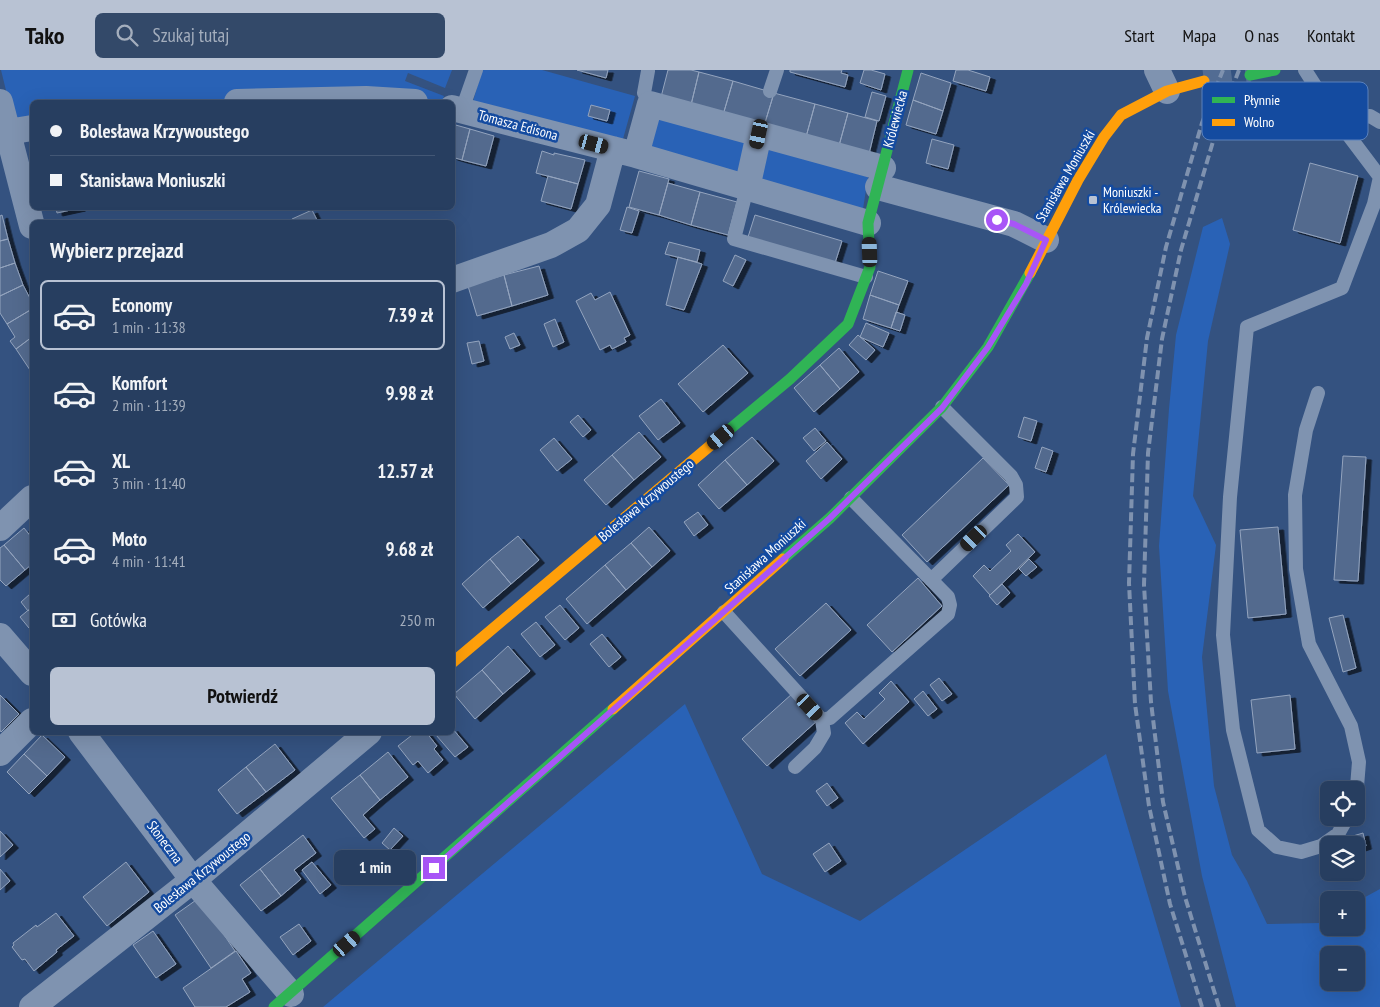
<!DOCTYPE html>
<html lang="pl">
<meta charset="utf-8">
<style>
body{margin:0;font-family:"PT Sans Narrow",sans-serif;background:#334969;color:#f1f3f6;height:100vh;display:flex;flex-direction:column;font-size:19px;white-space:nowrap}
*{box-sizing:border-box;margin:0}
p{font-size:16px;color:#a4aebd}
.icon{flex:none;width:28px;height:28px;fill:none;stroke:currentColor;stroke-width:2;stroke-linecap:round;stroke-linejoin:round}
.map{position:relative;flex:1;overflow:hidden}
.details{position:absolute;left:30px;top:150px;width:425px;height:515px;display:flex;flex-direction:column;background:#273e60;border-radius:8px;box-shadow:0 5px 20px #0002,0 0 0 1px #435775}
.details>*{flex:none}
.top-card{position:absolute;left:30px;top:30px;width:425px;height:110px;border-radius:8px;box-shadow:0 5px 20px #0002,0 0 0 1px #435775;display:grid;align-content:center;height:110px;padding:0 20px;background:#273e60}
.tools{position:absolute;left:1320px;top:711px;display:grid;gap:10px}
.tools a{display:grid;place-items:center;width:45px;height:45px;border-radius:8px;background:#273e60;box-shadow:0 5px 20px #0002,0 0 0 1px #435775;font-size:25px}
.end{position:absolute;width:22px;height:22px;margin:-11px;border:6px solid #a855f7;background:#fff;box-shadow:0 0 0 2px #fff}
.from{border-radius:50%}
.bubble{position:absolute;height:35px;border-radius:8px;background:#273e60;box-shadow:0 5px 20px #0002,0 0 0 1px #435775;font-size:16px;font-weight:800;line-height:35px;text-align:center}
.car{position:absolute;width:15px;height:30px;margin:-15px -8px;border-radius:6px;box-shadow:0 0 4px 1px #0007;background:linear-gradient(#222 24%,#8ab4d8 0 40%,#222 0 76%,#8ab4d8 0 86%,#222 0)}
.top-card b{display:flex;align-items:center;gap:18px;height:48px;font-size:19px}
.top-card b+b{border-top:1px solid #435775}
.top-card i{width:12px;height:12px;background:#f1f3f6}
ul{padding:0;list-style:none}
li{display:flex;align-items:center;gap:15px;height:70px;margin:0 10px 8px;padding:0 10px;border:2px solid transparent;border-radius:8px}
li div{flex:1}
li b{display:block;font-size:19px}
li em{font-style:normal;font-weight:800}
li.current{border-color:#b8c2d3}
li>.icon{width:45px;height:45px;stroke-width:1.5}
h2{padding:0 20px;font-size:22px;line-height:60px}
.pay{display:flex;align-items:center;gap:12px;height:55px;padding:0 20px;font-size:19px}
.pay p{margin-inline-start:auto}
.button{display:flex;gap:10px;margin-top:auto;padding:10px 20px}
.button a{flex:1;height:58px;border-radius:8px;background:#b8c2d3;color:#111;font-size:20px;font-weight:800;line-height:58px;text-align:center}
header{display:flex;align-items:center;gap:30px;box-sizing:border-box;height:70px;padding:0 25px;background:#b8c2d3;color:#111}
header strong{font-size:24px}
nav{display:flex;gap:28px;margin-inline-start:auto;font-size:18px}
.search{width:350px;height:45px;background:#334969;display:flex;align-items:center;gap:12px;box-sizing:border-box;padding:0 18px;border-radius:8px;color:#a4aebd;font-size:19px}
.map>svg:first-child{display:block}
.green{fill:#2962b6;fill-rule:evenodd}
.building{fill:#526a8e;stroke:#94a4be;filter:url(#shadow)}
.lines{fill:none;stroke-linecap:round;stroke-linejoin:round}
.secondary-tunnel{stroke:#526c93;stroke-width:28;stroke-dasharray:28 14;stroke-linecap:butt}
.lane{stroke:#7f93b0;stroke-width:14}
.street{stroke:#7f93b0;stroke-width:26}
.fast{stroke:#30b455;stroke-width:11}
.slow{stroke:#ff9f0a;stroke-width:11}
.rail{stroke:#7f92af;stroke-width:4;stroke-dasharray:9 4;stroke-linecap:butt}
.route{stroke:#a855f7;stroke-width:6}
.poi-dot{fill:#b8c2d3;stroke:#144ba0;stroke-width:2}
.labels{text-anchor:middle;stroke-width:5;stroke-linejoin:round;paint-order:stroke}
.street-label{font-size:14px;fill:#fff;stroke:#144ba0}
.poi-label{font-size:14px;fill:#fff;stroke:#144ba0;text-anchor:start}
.key{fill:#144ba0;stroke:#5a81bc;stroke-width:1}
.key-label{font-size:14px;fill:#fff}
</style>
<header>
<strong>Tako</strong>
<div class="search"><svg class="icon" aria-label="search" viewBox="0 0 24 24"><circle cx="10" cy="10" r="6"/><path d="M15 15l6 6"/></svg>Szukaj tutaj</div>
<nav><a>Start</a><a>Mapa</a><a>O nas</a><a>Kontakt</a></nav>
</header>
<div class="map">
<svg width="1380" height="937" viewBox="0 0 1380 937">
<defs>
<filter id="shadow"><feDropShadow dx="5.5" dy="3" stdDeviation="0" flood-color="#0009"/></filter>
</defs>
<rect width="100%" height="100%" fill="#345280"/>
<path class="green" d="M1,0H452L445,18L408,3L405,11L444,26L442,32H32V51L14,53Z
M482,0H542L635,26L621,76L472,35ZM591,35L610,40L607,51L588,46Z
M659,47L748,73L746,104L650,82Z
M769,78L868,107L863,139L760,113Z
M1222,148L1230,174L1208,271L1193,426L1216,475L1202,587L1214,716L1232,785L1247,811L1267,854L1320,853L1329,848V858H1356V832L1380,819V937H1236L1202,806L1168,621L1159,476L1169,339L1176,265L1203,157ZM1329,885H1356V912H1329Z
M685,634L762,804L860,851L1106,684L1181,937H323Z"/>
<path class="building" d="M577,0H608L606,8Z
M668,0H691L699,2L690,39L660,31Z
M790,0H842L841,3L848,5L845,17L790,2Z
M864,0H871L885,4L881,20L860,13Z
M956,0H968L990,7L986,21L953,11Z
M699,2L733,11L723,45L691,35Z
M921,3L951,13L943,41L913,30Z
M733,11L774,23L764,56L723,45Z
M872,22L886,26L879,51L865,47Z
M774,23L815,34L806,67L764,56Z
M913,30L943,41L936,64L906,55Z
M815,34L848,43L839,76L806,67Z
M591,35L610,40L607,51L588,46Z
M848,43L877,51L868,88L838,79Z
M452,54L470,59L462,90L452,87Z
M470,59L494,66L486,96L462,90Z
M932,69L954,75L948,99L926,93Z
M542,81L554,85V83L585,90L578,114L536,103Z
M1310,93L1358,106L1340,173L1293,160Z
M639,101L669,109L659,145L629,137Z
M548,106L578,114L571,139L541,131Z
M668,113L700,122L691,155L659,145Z
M700,122L737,132L728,165L691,155Z
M627,137L639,141L632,163L620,160Z
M56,138H80L57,143Z
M312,140L318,152H294L292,149Z
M2,145L8,169L0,171V146Z
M755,145L842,171L835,193L748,167Z
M8,169L15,193L0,198V171Z
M669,172L700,180L697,192L665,184Z
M735,185L746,190L733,216L723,211Z
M678,187L702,194L684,240L666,235Z
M15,193L23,215L0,226V198Z
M539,196L548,225L512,236L504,205Z
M878,201L908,211L899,235L870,225Z
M504,205L512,236L477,246L468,216Z
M23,215L32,232V239L7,254L0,243V226Z
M610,222L630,265L624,268L626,272L612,279L610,275L600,280L576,231L591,223L595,230Z
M870,225L899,235L891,258L863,249Z
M32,239V267L16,279L10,271L15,267L7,254Z
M896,242L905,245L900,261L891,258Z
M555,249L564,272L553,277L544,254Z
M866,253L889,263L883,277L860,267Z
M514,263L520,275L510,279L505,267Z
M858,265L875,280L866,290L849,275Z
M32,267V303L16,279Z
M479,271L484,291L472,294L467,273Z
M723,275L748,303L703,342L678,314Z
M839,278L859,302L840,319L820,295Z
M820,295L840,319L814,342L794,318Z
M661,329L680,353L658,370L639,346Z
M578,345L591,360L583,367L570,352Z
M1024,347L1037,351L1031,371L1018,367Z
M815,358L826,371L814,381L803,368Z
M639,362L661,387L634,410L612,385Z
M752,367L774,391L747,415L725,390Z
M554,368L572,389L557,401L540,380Z
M827,372L842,389L821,409L806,391Z
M1042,377L1053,381L1046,402L1035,398Z
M612,385L634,410L606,435L584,410Z
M1343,386L1366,387L1358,511L1334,510Z
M983,388L1009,415L927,492L902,465Z
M725,390L747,415L719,439L698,415Z
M698,442L708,455L694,466L684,452Z
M649,457L670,481L652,497L631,473Z
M1278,457L1286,544L1248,548L1240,460Z
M24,458L32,468V494L25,500L4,475Z
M1018,464L1035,482L990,525L973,506L984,495L990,501L1011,481L1006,475Z
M518,466L539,490L511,514L490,489Z
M631,473L652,497L626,520L605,495Z
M4,475L25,500L6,516L0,510V478Z
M490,489L511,514L483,538L462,514Z
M1029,489L1037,497L1026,506L1019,499Z
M605,495L626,520L587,554L566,529Z
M918,508L942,536L892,582L867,555Z
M1002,514L1010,523L997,535L989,526Z
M30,524L32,526V537L28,541L21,532Z
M826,533L851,560L800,606L775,579Z
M560,535L579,558L565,570L545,547Z
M32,537V555L29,558L20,547Z
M1343,545L1356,598L1343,602L1329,548Z
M536,552L555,575L540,587L521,564Z
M602,564L621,587L609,597L590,574Z
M508,576L530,601L503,624L482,600Z
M482,600L503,624L475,649L454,624Z
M939,608L952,624L942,631L930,615Z
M891,611L909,632L863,674L845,653L857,642L864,649L885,629L879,623Z
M923,621L937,639L928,646L914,629Z
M793,623L818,650L767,696L742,669Z
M0,625L19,644L1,662L0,660Z
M1290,625L1295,679L1257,683L1251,630Z
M452,658L468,677L455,687L436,665L439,662H452Z
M416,662H426L437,676L434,679L443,690L428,703L418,691L413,695L398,676Z
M42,665L65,687L47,706L24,684Z
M275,674L295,700L266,722L246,697Z
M388,682L408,707L380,730L360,705Z
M24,684L47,706L29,724L7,702Z
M246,697L266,722L237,744L218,720Z
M360,705L380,730L363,745L375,759L364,768L331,728Z
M827,713L838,728L827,736L816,721Z
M394,758L403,766L390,780L382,773Z
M0,761L13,775L0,787Z
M1363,763L1366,776L1357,779L1353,766Z
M303,765L316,783L294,800L301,809L281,826L260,799Z
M829,773L841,791L825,802L813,784Z
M126,792L149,822L107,856L83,827Z
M312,792L331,815L320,824L302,800Z
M0,799L10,811L0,820Z
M260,799L281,826L261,841L240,815Z
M199,828L235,881L211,898L175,845Z
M56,843L74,866L56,880L57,882L34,901L25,889L22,890L12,877L14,875L13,873L36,855L37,857Z
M299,854L311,871L293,885L280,867Z
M153,861L176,894L156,908L133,875Z
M236,881L251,903L242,909L250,922L226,937H195L183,918Z"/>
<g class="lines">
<path class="secondary-tunnel" d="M1204,11L1250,5"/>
<path class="lane" d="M1305,0L1337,50L1380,107L1374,134L1342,218L1247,257L1230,427L1223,565L1233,660L1258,760L1277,777L1301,782L1321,776L1338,764L1347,748
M648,1L644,23L650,34
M770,21L777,0
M462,40L476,0
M1337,50L1370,46L1380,52
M747,118L734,169L866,207
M1318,323L1306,360L1295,425L1296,499L1309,574L1351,656L1359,692L1356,729
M931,510L1017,427L1016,415L1011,406L942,337
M724,542L822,650L824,663L815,678L795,697
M822,650L830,648L948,544L950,535L948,527L851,428"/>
<path class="street" d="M1157,0L1167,21
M0,32L32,156
M237,32L366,29L415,32
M452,38L636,85L868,153
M8,62L32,58
M636,85L650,34L883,98
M878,117L1014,154L1046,170
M747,118L759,64
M452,210L551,175L578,160L598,135L613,79
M0,458L32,428
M0,566L32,603
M81,662L193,810L291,924
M0,683L32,651
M32,937L193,810L369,662"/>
<path class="fast" d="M1250,5L1275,0
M724,364L790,309L848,254L870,197L868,153L908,0
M783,489L830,448L942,337L988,277L1030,203
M274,937L613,639"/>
<path class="slow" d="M1030,203L1078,110L1104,67L1121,45L1167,21L1204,11
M452,593L724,364
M613,639L783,489"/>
<path class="rail" d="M1202,937L1170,834L1149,736L1135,634L1129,513L1133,384L1147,268L1166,177L1202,53L1223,0
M1219,937L1185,827L1163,732L1151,632L1144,515L1148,383L1162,269L1181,180L1217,58L1239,0"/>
</g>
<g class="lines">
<path class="route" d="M434,798L830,448L942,338L988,277L1026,214L1046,170L1014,154L997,150"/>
</g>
<rect class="poi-dot" x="1088" y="125" width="10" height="10" rx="2.5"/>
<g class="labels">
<g class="street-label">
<text transform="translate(895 49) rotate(-75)" y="5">Królewiecka</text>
<text transform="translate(518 55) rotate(15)" y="5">Tomasza Edisona</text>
<text transform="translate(1065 106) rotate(-60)" y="5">Stanisława Moniuszki</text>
<text transform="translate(646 430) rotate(-40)" y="5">Bolesława Krzywoustego</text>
<text transform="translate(765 486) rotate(-42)" y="5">Stanisława Moniuszki</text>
<text transform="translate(165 772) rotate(53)" y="5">Słoneczna</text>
<text transform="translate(202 802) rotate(-39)" y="5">Bolesława Krzywoustego</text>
</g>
<g class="poi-label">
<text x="1103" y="127">Moniuszki -<tspan x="1103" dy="16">Królewiecka</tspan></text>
</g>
</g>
<rect x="1202" y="12" width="166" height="58" rx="8" class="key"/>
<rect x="1212" y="27" width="23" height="6" fill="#30b455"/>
<rect x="1212" y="49" width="23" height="7" fill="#ff9f0a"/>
<g class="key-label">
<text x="1244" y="35">Płynnie</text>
<text x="1244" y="57">Wolno</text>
</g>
</svg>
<div class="tools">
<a><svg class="icon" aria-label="locate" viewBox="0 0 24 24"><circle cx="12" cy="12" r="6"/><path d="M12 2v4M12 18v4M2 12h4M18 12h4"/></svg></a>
<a><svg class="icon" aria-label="layers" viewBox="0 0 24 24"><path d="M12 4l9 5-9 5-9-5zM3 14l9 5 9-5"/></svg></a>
<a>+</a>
<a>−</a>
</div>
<i class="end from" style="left:997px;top:150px"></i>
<i class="end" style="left:434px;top:798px"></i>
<div class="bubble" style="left:334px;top:780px;width:82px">1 min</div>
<i class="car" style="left:759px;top:64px;rotate:192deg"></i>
<i class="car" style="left:594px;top:74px;rotate:105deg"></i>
<i class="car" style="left:870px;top:182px;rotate:358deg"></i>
<i class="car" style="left:721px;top:367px;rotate:230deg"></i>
<i class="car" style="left:974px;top:468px;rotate:226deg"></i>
<i class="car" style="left:810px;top:637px;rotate:137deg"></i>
<i class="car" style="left:347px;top:874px;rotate:49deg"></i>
<div class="top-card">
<b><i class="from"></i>Bolesława Krzywoustego</b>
<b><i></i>Stanisława Moniuszki</b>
</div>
<section class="details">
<h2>Wybierz przejazd</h2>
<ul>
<li class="current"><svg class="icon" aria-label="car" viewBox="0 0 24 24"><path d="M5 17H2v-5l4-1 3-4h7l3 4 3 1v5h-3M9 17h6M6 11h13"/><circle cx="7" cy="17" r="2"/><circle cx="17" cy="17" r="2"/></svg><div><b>Economy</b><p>1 min · 11:38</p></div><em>7.39 zł</em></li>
<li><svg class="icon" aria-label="car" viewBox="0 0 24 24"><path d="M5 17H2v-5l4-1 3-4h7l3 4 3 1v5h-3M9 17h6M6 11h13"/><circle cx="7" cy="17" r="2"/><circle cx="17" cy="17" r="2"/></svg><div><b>Komfort</b><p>2 min · 11:39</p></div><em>9.98 zł</em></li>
<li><svg class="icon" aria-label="car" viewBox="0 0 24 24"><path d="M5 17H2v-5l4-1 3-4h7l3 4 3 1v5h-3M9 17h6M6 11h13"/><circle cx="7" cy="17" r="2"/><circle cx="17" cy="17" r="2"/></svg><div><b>XL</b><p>3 min · 11:40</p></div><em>12.57 zł</em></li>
<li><svg class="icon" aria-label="car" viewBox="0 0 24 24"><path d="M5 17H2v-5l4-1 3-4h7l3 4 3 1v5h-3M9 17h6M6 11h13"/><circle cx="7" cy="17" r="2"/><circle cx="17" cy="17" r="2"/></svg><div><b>Moto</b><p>4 min · 11:41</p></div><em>9.68 zł</em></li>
</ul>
<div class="pay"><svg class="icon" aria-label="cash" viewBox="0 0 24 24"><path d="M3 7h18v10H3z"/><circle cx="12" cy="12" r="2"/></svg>Gotówka<p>250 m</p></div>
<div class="button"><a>Potwierdź</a></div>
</section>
</div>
